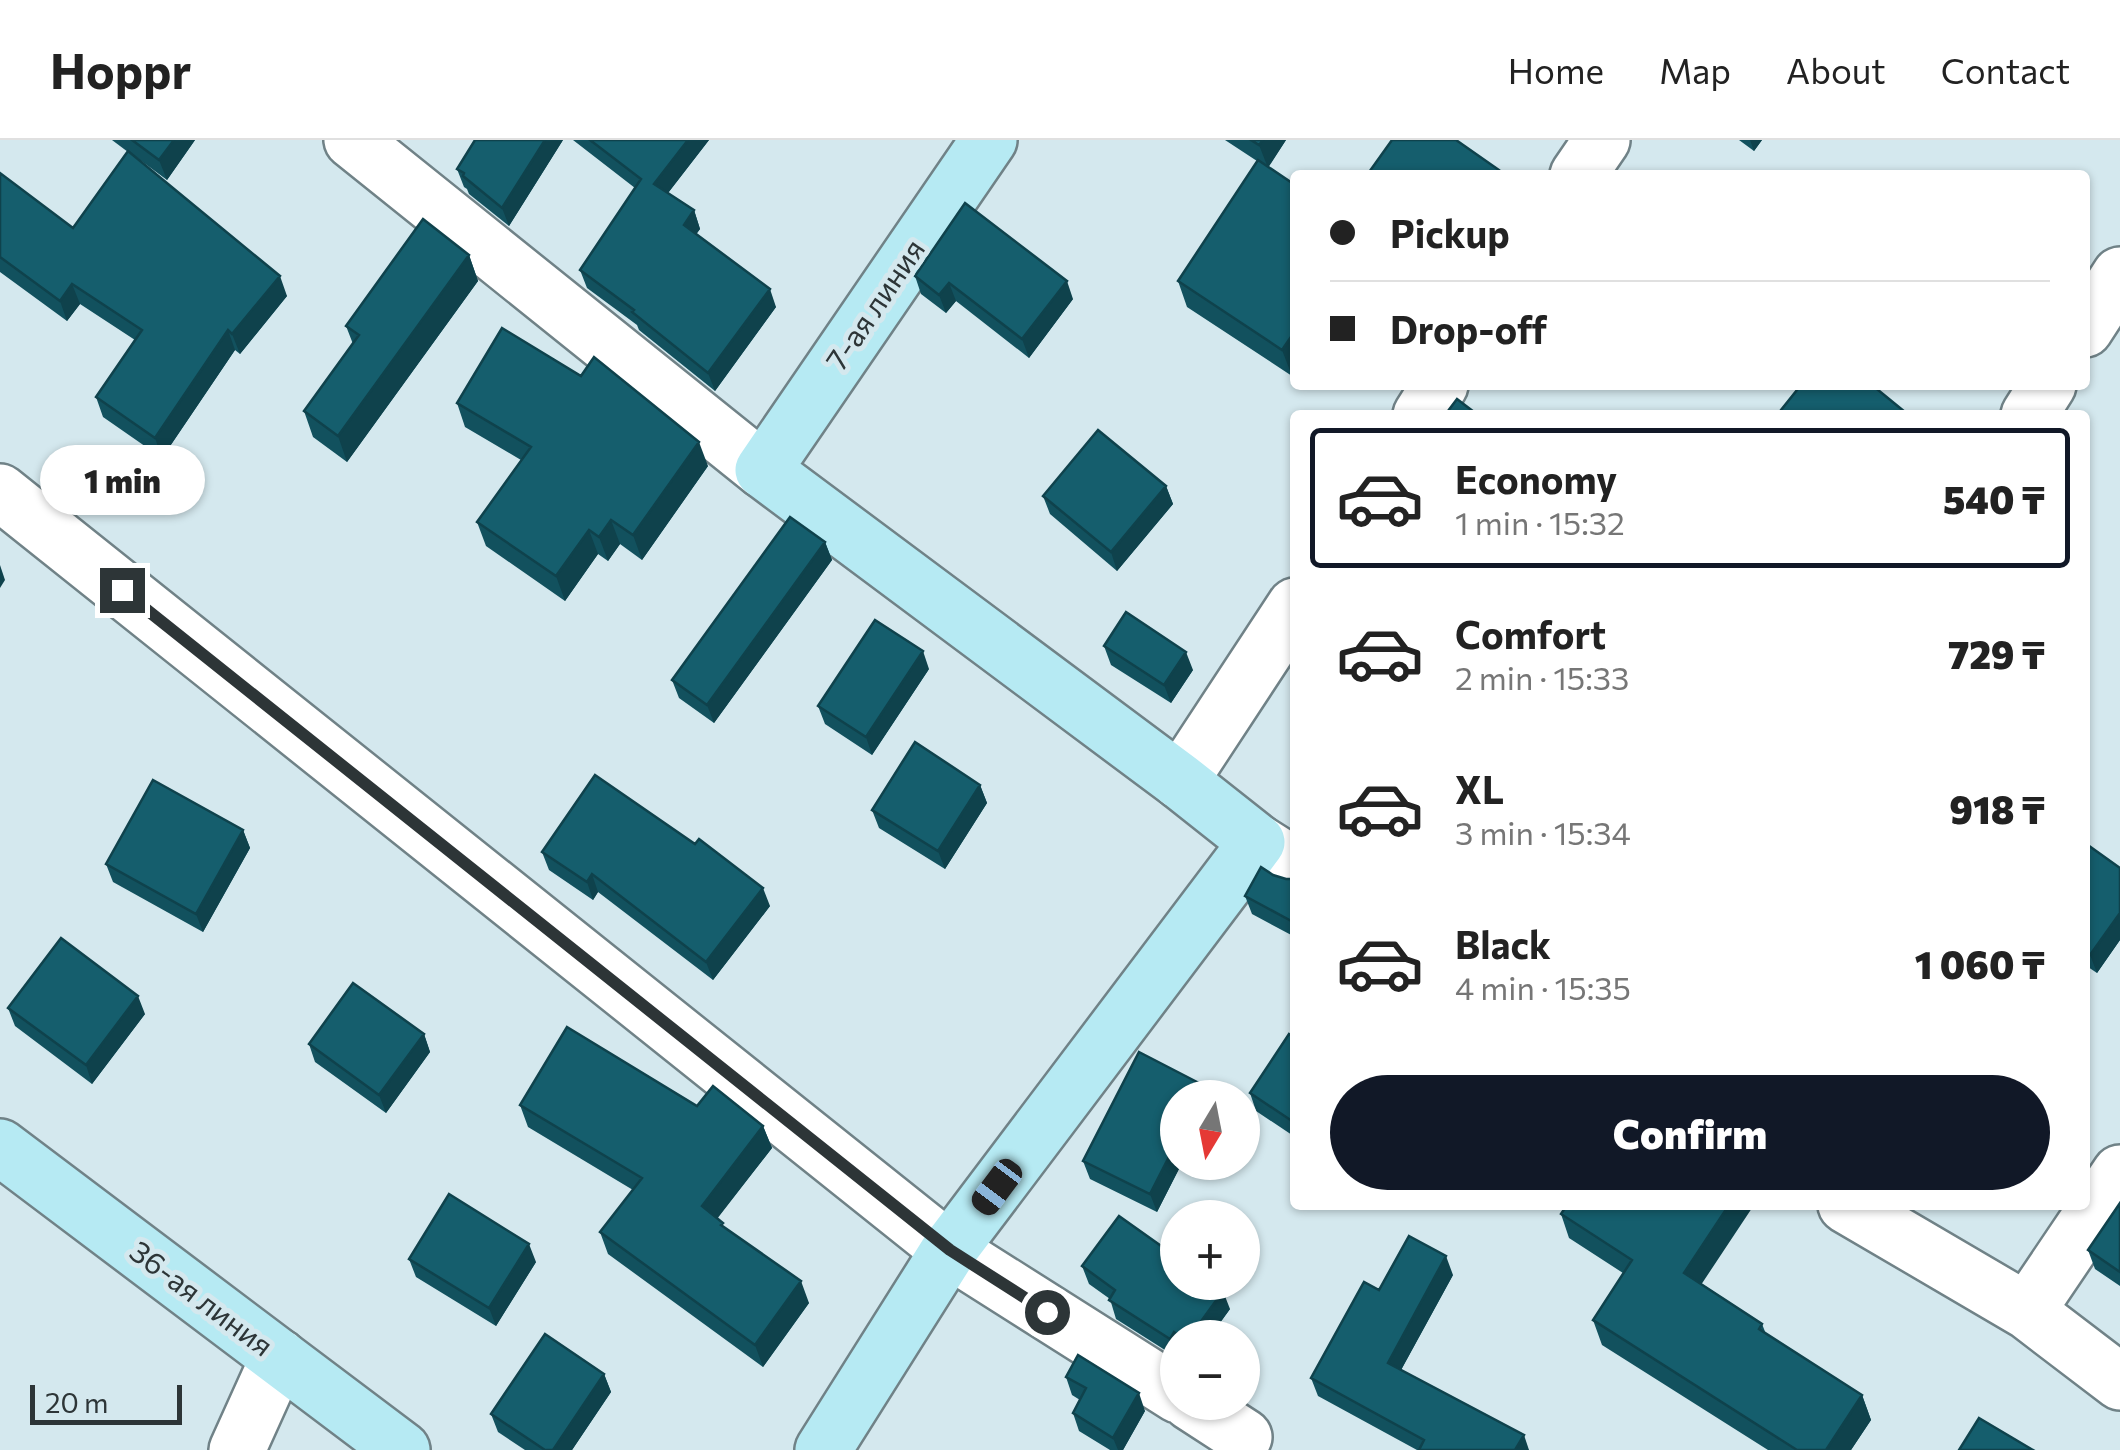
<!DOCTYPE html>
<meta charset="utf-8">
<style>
body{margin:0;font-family:Commissioner,sans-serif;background:#f2f2f2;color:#222;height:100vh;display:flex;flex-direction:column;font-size:38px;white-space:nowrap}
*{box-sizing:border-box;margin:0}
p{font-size:32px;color:#767676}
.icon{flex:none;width:55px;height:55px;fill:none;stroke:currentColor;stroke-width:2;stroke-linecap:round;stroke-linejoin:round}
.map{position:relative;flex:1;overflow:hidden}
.details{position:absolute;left:1290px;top:270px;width:800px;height:800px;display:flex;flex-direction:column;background:#fff;border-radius:10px;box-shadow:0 2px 8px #0004}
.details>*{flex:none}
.banner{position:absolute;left:1290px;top:30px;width:800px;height:220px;border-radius:10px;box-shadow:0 2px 8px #0004;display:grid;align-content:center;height:220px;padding:0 40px;background:#fff}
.needle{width:65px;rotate:190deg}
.buttons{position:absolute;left:1160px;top:940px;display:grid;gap:20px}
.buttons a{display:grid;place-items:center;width:100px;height:100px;border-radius:50%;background:#fff;box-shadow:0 2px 8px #0004;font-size:50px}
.scale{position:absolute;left:30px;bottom:25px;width:152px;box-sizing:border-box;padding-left:10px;border:5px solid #2d3537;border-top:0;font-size:28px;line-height:35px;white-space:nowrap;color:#2d3537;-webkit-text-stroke:8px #d4e8ee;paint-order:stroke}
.end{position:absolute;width:45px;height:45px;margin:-22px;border:12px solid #2d3537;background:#fff;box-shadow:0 0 0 5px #fff}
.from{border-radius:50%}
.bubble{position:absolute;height:70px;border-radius:35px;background:#fff;box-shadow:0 2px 8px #0004;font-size:32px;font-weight:800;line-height:70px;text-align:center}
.car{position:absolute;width:30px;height:60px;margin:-30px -15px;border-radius:12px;box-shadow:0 0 8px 2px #0007;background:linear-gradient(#222 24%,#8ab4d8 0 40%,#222 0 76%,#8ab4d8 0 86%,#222 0)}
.banner b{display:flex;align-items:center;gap:35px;height:95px;font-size:38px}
.banner b+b{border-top:2px solid #e0e0e0}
.banner i{width:25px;height:25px;background:#222}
ul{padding:18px 0 0;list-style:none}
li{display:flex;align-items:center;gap:30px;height:140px;margin:0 20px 15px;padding:0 20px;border:5px solid transparent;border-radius:10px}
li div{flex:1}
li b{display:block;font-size:38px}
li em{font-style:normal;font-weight:800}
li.on{border-color:#111827}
li>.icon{width:90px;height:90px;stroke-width:1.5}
.cta{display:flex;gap:20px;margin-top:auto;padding:20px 40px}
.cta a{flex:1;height:115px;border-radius:60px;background:#111827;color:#fff;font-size:40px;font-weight:800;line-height:115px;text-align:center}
header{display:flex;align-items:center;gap:60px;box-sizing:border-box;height:140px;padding:0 50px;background:#fff;border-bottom:2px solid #e0e0e0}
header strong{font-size:48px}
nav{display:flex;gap:55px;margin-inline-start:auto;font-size:35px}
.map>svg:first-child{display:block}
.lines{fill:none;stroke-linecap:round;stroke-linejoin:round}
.street-casing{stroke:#708287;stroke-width:60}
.secondary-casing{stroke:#708287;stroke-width:60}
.street{stroke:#fff;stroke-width:55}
.secondary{stroke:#b6eaf3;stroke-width:55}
.wall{fill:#12515e}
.shaded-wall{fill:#0f424c}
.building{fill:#155e6d;stroke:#0f424c;stroke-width:2.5}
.route{stroke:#2d3537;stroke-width:12}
.labels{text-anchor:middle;stroke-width:10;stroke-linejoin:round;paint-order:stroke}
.street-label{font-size:30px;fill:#2d3537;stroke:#d4e8ee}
</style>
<header>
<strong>Hoppr</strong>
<nav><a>Home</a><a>Map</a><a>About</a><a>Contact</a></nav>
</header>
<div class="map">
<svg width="2120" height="1310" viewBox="0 0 2120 1310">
<rect width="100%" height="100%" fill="#d4e8ee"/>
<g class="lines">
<defs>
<path id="street" d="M352,0L763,330
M1578,35L1602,0
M2085,189L2120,135
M1421,275L1440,245
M2029,275L2048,245
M0,352L949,1110L1178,1255
M1180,641L1295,466
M1257,702L1295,726
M1846,1065L2027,1171L2120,1242
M2027,1171L2120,1033
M1190,1262L1244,1297
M237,1310L279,1217"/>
<path id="secondary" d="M0,1007L402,1310
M823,1310L949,1110L1257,702L1180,641L763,330L989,0"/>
</defs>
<use href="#street" class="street-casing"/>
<use href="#secondary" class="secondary-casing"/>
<use href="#street" class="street"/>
<use href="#secondary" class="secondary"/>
</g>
<path class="wall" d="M112,0H195L167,40L136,17L287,156L240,214L235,210L162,318L103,277L96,257L135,200L80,164L67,181L0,132V33L73,88L128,12Z
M563,0L509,86L469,54L467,49L464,47L457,29Z
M573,0H709L668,53L694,70L700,89L696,94L776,167L715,251L639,190L637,185L587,148L580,130L635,48Z
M1225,0H1286L1268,27L1292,236L1187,167L1178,141L1257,21Z
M1739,0H1762L1754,11Z
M469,115L478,141L347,322L313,297L304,271L353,204L346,186Z
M915,136L1073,159L1029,218L956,161L946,173L921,154Z
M457,263L708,326L642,420L620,404L608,421L598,414L565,461L486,406L477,382L521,320L465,287Z
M1166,346L1173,364L1117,431L1050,374L1043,356Z
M825,402L832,420L714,583L679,558L672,540Z
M1104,506L1193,530L1171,563L1111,525Z
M929,529L872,615L825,584L818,566Z
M980,645L987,663L945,729L879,688L872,670Z
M243,690L250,708L203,792L113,742L106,724Z
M2085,703L2120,728V800L2097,833L2085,825Z
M542,712L770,766L713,840L598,752L593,760L549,730Z
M1273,735L1286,739H1295V797L1252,774L1245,756Z
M8,868L145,874L92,944L15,886Z
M424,894L430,912L386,973L315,922L309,904Z
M1295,898V997L1256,971L1250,953Z
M1178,958V1022H1216L1209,1037L1182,1023L1157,1072L1090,1039L1083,1021Z
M520,965L697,966L763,986L772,1008L717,1078L724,1087L809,1163L763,1227L608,1114L600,1092L633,1050L528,987Z
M2120,1063V1146L2095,1129L2088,1110Z
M1561,1074L1702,1144L1762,1184L1766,1194L1862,1255L1871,1280L1851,1310H1768L1602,1205L1593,1180L1623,1133L1569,1098Z
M409,1119L536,1122L496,1186L416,1137Z
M1082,1126L1230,1169L1209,1198H1178L1176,1217L1116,1179L1110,1159L1089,1144Z
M1453,1135L1401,1230L1529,1310H1417L1318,1256L1311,1238L1379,1150Z
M604,1234L611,1252L572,1310H525L498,1292L491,1274Z
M1066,1237L1145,1271L1123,1310H1110L1079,1291L1073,1273L1080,1260L1072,1255Z"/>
<path class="shaded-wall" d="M174,0H195L167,40L159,20Z
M545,0H563L509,86L502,68Z
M688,0H709L661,62L654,44Z
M1263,0H1286L1268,28L1259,5Z
M1750,0H1762L1754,11Z
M694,70L700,89L690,103L684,85Z
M469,115L478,141L347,322L338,296Z
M280,136L287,156L240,214L232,194Z
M1067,141L1073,159L1029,218L1022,199Z
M949,143L956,161L946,173L939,155Z
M72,144L80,164L67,181L60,161Z
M770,149L776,167L715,251L708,233Z
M228,190L235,210L162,318L155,298Z
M1295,191V231L1292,236L1282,210Z
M699,302L708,326L642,420L633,395Z
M1166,346L1173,364L1117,431L1111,412Z
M611,380L620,404L608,421L599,397Z
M589,390L598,414L565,461L556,436Z
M825,402L832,420L714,583L707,565Z
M0,425L5,440L0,448Z
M923,511L929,529L872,615L866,597Z
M1186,512L1193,530L1171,563L1164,545Z
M980,645L987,663L945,729L938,711Z
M243,690L250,708L203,792L196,774Z
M592,734L598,752L593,760L587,742Z
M763,748L770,766L713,840L706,822Z
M2120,773V800L2097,833L2090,815Z
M138,856L145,874L92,944L86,925Z
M424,894L430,912L386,973L379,955Z
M763,986L772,1008L710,1088L702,1066Z
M1175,1005L1178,1011V1022L1182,1023L1157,1072L1150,1054Z
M1204,1022H1216L1209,1037Z
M1729,1065H1754L1693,1157L1684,1133Z
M529,1104L536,1122L496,1186L489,1168Z
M1446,1116L1453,1135L1395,1241L1388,1223Z
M801,1141L809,1163L763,1227L755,1205Z
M1223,1151L1230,1169L1209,1198H1189Z
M1174,1192L1178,1202L1176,1217L1170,1199Z
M604,1234L611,1252L572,1310H553Z
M1139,1253L1145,1271L1123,1310H1118L1113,1298Z
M1862,1255L1871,1280L1851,1310H1826Z
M1524,1295L1529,1310H1515Z"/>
<path class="building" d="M132,0H174L159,20Z
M475,0H545L502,68L463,36L464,33L457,29Z
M590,0H688L654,44L694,70L684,85L770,149L708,233L632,172L634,170L580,130L641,39Z
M1251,0H1263L1259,5Z
M1392,0H1456L1499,30L1496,35H1367Z
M128,11L280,136L232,194L228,190L155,298L96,257L142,190L72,144L60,161L0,117V33L73,88Z
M1258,20L1295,45V191L1282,210L1178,141Z
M965,63L1067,141L1022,199L949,143L939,155L915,136Z
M423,79L469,115L338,296L304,271L359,195L346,186Z
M502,188L581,236L594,217L699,302L633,395L611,380L599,397L589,390L556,436L477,382L531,307L457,263Z
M1801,245H1872L1905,272L1903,275H1777Z
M1457,259L1478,275H1445Z
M1098,290L1166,346L1111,412L1043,356Z
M790,377L825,402L707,565L672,540Z
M1126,472L1186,512L1164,545L1104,506Z
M875,480L923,511L866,597L818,566Z
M915,602L980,645L938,711L872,670Z
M595,635L695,704L699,699L763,748L706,822L592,734L587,742L542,712Z
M153,640L243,690L196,774L106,724Z
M2085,703L2120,728V773L2090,815L2085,811Z
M1261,727L1273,735L1286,739H1295V783L1245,756Z
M61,798L138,856L86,925L8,868Z
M353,843L424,894L379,955L309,904Z
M567,887L697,966L713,946L763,986L702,1066L723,1083L721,1085L801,1141L755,1205L600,1092L642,1038L520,965Z
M1289,894L1295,898V983L1250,953Z
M1139,912L1228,958H1178V1006L1175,1005L1150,1054L1083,1021Z
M449,1054L529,1104L489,1168L409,1119Z
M2120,1063V1132L2088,1110Z
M1567,1065H1729L1684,1133L1762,1184L1759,1189L1862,1255L1826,1310H1797L1593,1180L1632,1120L1561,1074Z
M1119,1076L1178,1118V1142H1211L1223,1151L1189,1198H1182L1174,1192L1170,1199L1109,1160L1115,1150L1082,1126Z
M1409,1096L1446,1116L1388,1223L1524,1295L1515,1310H1419L1424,1300L1311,1238L1364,1142L1379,1150Z
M545,1194L604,1234L553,1310H545L491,1274Z
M1078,1215L1139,1253L1113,1298L1073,1273L1086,1248L1066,1237Z
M1979,1278L2033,1310H1959Z"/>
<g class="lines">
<path class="route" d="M122,450L950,1110L1047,1172"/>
</g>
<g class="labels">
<g class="street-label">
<text transform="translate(876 165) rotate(-56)" y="10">7-ая линия</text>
<text transform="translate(201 1159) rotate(37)" y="10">36-ая линия</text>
</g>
</g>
</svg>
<div class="buttons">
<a><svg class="needle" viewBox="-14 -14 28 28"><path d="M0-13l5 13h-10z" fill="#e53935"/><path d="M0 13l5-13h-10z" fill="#767676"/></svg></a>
<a>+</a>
<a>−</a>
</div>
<div class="scale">20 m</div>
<i class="end from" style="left:1047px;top:1172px"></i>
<i class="end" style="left:122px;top:450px"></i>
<div class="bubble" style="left:40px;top:305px;width:165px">1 min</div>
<i class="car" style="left:997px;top:1047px;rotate:217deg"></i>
<div class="banner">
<b><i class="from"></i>Pickup</b>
<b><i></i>Drop-off</b>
</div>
<section class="details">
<ul>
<li class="on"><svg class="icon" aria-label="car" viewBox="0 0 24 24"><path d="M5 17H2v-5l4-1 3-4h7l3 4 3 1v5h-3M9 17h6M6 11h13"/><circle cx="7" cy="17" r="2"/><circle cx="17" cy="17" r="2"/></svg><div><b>Economy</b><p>1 min · 15:32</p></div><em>540 ₸</em></li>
<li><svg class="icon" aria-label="car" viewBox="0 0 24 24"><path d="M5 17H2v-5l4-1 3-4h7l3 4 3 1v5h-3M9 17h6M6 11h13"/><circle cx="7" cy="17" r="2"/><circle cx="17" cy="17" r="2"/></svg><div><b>Comfort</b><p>2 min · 15:33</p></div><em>729 ₸</em></li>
<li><svg class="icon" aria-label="car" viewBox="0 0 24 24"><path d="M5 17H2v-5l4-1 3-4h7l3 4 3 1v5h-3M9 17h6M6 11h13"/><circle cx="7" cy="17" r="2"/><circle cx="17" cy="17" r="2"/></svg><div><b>XL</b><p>3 min · 15:34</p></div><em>918 ₸</em></li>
<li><svg class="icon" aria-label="car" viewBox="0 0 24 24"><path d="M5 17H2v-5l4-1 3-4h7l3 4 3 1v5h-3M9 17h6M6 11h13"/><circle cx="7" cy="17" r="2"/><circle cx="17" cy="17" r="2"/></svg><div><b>Black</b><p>4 min · 15:35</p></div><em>1 060 ₸</em></li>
</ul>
<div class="cta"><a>Confirm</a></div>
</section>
</div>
